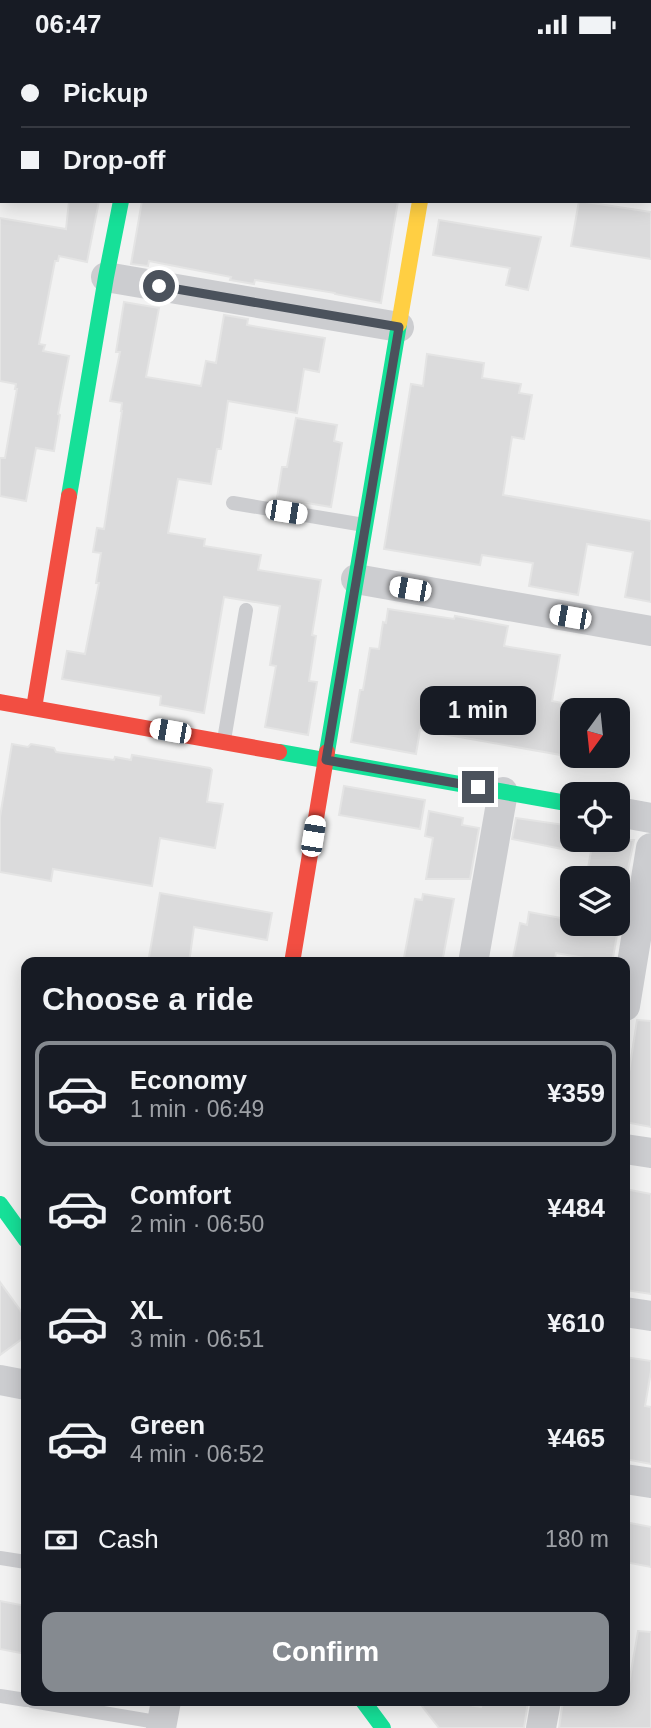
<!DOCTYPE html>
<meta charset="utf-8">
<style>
body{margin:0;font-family:Helvetica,sans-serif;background:#242831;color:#f1f3f6;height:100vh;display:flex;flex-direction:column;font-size:26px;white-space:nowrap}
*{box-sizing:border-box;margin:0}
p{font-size:23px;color:#9ea1a6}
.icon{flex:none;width:38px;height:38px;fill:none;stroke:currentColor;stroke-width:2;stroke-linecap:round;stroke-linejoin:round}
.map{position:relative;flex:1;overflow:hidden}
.sheet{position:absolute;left:21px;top:908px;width:609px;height:749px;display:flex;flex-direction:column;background:#171b24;border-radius:14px;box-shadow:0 4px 18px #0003}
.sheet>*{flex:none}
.top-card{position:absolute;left:0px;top:0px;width:651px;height:154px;box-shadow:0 4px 18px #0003;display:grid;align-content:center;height:154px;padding:0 21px;background:#171b24}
.needle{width:46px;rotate:195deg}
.buttons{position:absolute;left:560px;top:649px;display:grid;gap:14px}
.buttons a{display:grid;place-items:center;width:70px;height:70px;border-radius:14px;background:#171b24;box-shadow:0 4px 18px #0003;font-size:35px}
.end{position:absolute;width:32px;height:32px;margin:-16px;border:9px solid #4b525c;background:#fff;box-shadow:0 0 0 4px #fff}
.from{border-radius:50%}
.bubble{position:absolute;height:49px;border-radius:14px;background:#171b24;box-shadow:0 4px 18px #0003;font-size:23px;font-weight:600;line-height:49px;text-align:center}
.car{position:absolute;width:21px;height:42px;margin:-21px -10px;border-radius:9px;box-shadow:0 0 5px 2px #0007;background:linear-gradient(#fff 24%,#345 0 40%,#fff 0 76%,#345 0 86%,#fff 0)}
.top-card b{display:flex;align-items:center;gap:24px;height:66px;font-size:26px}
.top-card b+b{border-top:2px solid #363941}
.top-card i{width:18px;height:18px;background:#f1f3f6}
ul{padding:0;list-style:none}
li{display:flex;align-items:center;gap:21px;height:105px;margin:0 14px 10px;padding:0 7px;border:4px solid transparent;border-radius:14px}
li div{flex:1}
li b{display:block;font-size:26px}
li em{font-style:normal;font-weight:600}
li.current{border-color:#858a90}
li>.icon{width:63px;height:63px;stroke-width:1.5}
h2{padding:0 21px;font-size:32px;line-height:84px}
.pay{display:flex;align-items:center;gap:18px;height:77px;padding:0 21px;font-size:26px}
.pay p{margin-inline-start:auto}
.button{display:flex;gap:14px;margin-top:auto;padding:14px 21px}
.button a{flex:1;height:80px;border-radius:14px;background:#858a90;color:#fff;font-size:28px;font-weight:600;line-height:80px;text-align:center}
.status{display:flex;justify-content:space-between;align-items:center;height:49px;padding:0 35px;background:#171b24;direction:ltr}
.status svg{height:19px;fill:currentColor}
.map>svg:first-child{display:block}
.building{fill:#dbdbdc;stroke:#e4e4e4;stroke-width:2}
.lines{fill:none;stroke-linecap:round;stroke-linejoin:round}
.lane{stroke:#cccdd0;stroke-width:14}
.street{stroke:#cccdd0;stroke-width:30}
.fast{stroke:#16e098;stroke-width:16}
.slow{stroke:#ffcf43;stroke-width:16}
.jam{stroke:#f24e42;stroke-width:16}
.route{stroke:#4b525c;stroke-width:9}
</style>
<div class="status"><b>06:47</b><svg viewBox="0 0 49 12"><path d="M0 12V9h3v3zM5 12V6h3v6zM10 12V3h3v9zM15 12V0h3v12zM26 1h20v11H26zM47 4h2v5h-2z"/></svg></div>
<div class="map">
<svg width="651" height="1679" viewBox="0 0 651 1679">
<rect width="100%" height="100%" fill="#f2f2f2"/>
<path class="building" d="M69,152H99L87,213L59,207L58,212H55L39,295L45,296L43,302L69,307L58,365L60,366L54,402L36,399L26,452L0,447V409H5L17,340H15L16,335L0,332V169L66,180Z
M142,152H398L381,254L335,245V244L255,231L254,235L230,231L231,228L149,212L148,217L131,215Z
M579,152L651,163V210L571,197Z
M439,171L541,188L528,241L506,236L510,219L433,206Z
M124,253L159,259L146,328L201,337L206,312L216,314L224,266L248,270L247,276L325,289L319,323L304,320L297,364L228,352L221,400H217L211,435L178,430L168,484L205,490L204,497L261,506L258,521L321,531L312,586L316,587L309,632L317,633L308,686L265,678L276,617L270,616L280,557L224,548L204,664L160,656L161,647L62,630L67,602L85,605L99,534H96L101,504L93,503L97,479L104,480L122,362H121L122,354L110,352L120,303H116Z
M427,305L484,314L482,329L521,335L519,344L532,346L524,390L512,388L503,446L651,472V553L625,548L633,503L587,495L578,546L529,537L533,514L482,506L480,516L384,500L411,335L423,337Z
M296,369L337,376L334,392L342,394L331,458L277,449L282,418H287Z
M388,560L454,570L455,567L508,577L504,597L560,606L552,652L572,656V708L420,681L416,705L351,693L360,641H363L370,599L379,600L383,573L386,574Z
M12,695L28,698L31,695L54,699L56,703L114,711L115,708L131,711L132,706L210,719L212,721L207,753L223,755L215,799L160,789L152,837L53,820L51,832L0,823V768Z
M344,737L425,751L420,780L339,766Z
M429,762L463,769L462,776L479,779L470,830H426L433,789L425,787Z
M516,769L572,777V802L512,790Z
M593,791H634L626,830H586Z
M160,844L272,864L267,891L194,878L189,914H148Z
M423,845L454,850L442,914H403L415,850L422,851Z
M529,863L572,871V878L617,886L612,914L556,904L554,914H512L520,874L527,876Z
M637,971L651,972V1078L625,1073V1035L627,1022L629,1023Z
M625,1140L651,1145V1245L625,1241Z
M0,1233L26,1269V1287L0,1306Z
M625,1308L651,1312V1322L645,1357L651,1358V1415L625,1410Z
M625,1473L651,1478V1518L625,1513Z
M0,1552L26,1557V1605L0,1600Z
M638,1582L651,1583V1679H559L563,1652H626Z
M418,1652H449L481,1658L482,1652H528L524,1679H439Z"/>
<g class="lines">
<path class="lane" d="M233,454L364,476
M224,691L246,561
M0,1509L26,1513
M0,1647L26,1651
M32,1652L162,1674"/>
<path class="street" d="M226,0L235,2
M150,2V0
M649,71L651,72
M106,228L399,278
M356,530L651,582
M618,763L651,769
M473,914L503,743
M625,957L651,799
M625,1100L651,1104
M625,1263L651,1267
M0,1331L26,1336
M625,1430L651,1434
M161,1679L166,1652
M541,1679L546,1652"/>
<path class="fast" d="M69,447L106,228L121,152
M279,703L572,755
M327,703L399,275
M0,1155L26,1191
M363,1652L383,1679"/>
<path class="slow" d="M399,275L420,152"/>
<path class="jam" d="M0,653L279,703
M34,659L69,447
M292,914L327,703"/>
</g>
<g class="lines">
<path class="route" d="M159,237L399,278L326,711L478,738"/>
</g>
</svg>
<div class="buttons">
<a><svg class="needle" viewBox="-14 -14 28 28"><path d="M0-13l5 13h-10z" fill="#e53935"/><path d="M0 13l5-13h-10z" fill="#9ea1a6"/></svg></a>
<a><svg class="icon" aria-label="locate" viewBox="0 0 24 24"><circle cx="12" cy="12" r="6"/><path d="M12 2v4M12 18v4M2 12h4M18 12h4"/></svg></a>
<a><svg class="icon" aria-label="layers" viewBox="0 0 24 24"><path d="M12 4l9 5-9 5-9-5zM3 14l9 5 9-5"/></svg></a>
</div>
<i class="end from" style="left:159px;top:237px"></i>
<i class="end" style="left:478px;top:738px"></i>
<div class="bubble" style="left:420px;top:637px;width:116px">1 min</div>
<i class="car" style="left:286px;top:463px;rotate:99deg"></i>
<i class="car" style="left:410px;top:540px;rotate:280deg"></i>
<i class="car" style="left:570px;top:568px;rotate:280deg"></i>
<i class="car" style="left:170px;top:682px;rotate:280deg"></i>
<i class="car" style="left:313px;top:787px;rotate:9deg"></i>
<div class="top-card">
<b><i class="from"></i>Pickup</b>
<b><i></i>Drop-off</b>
</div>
<section class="sheet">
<h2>Choose a ride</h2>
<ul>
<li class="current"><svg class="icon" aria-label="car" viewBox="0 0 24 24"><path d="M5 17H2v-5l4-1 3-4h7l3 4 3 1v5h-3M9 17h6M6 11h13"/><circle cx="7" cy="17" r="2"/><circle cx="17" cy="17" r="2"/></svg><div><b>Economy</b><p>1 min · 06:49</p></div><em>¥359</em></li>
<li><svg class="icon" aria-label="car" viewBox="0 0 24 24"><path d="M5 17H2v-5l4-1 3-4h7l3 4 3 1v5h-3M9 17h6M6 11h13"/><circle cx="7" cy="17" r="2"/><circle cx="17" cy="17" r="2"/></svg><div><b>Comfort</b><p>2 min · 06:50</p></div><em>¥484</em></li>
<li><svg class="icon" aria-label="car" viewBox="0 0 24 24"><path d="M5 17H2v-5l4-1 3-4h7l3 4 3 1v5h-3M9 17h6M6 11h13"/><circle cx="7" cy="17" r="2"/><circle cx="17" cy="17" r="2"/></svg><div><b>XL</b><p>3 min · 06:51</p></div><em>¥610</em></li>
<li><svg class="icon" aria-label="car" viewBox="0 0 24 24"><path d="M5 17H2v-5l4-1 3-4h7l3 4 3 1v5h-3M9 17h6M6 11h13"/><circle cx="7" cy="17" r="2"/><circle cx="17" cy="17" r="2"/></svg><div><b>Green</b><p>4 min · 06:52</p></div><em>¥465</em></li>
</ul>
<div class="pay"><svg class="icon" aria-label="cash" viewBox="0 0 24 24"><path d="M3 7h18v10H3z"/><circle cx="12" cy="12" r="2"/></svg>Cash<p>180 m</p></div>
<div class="button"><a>Confirm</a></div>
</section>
</div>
